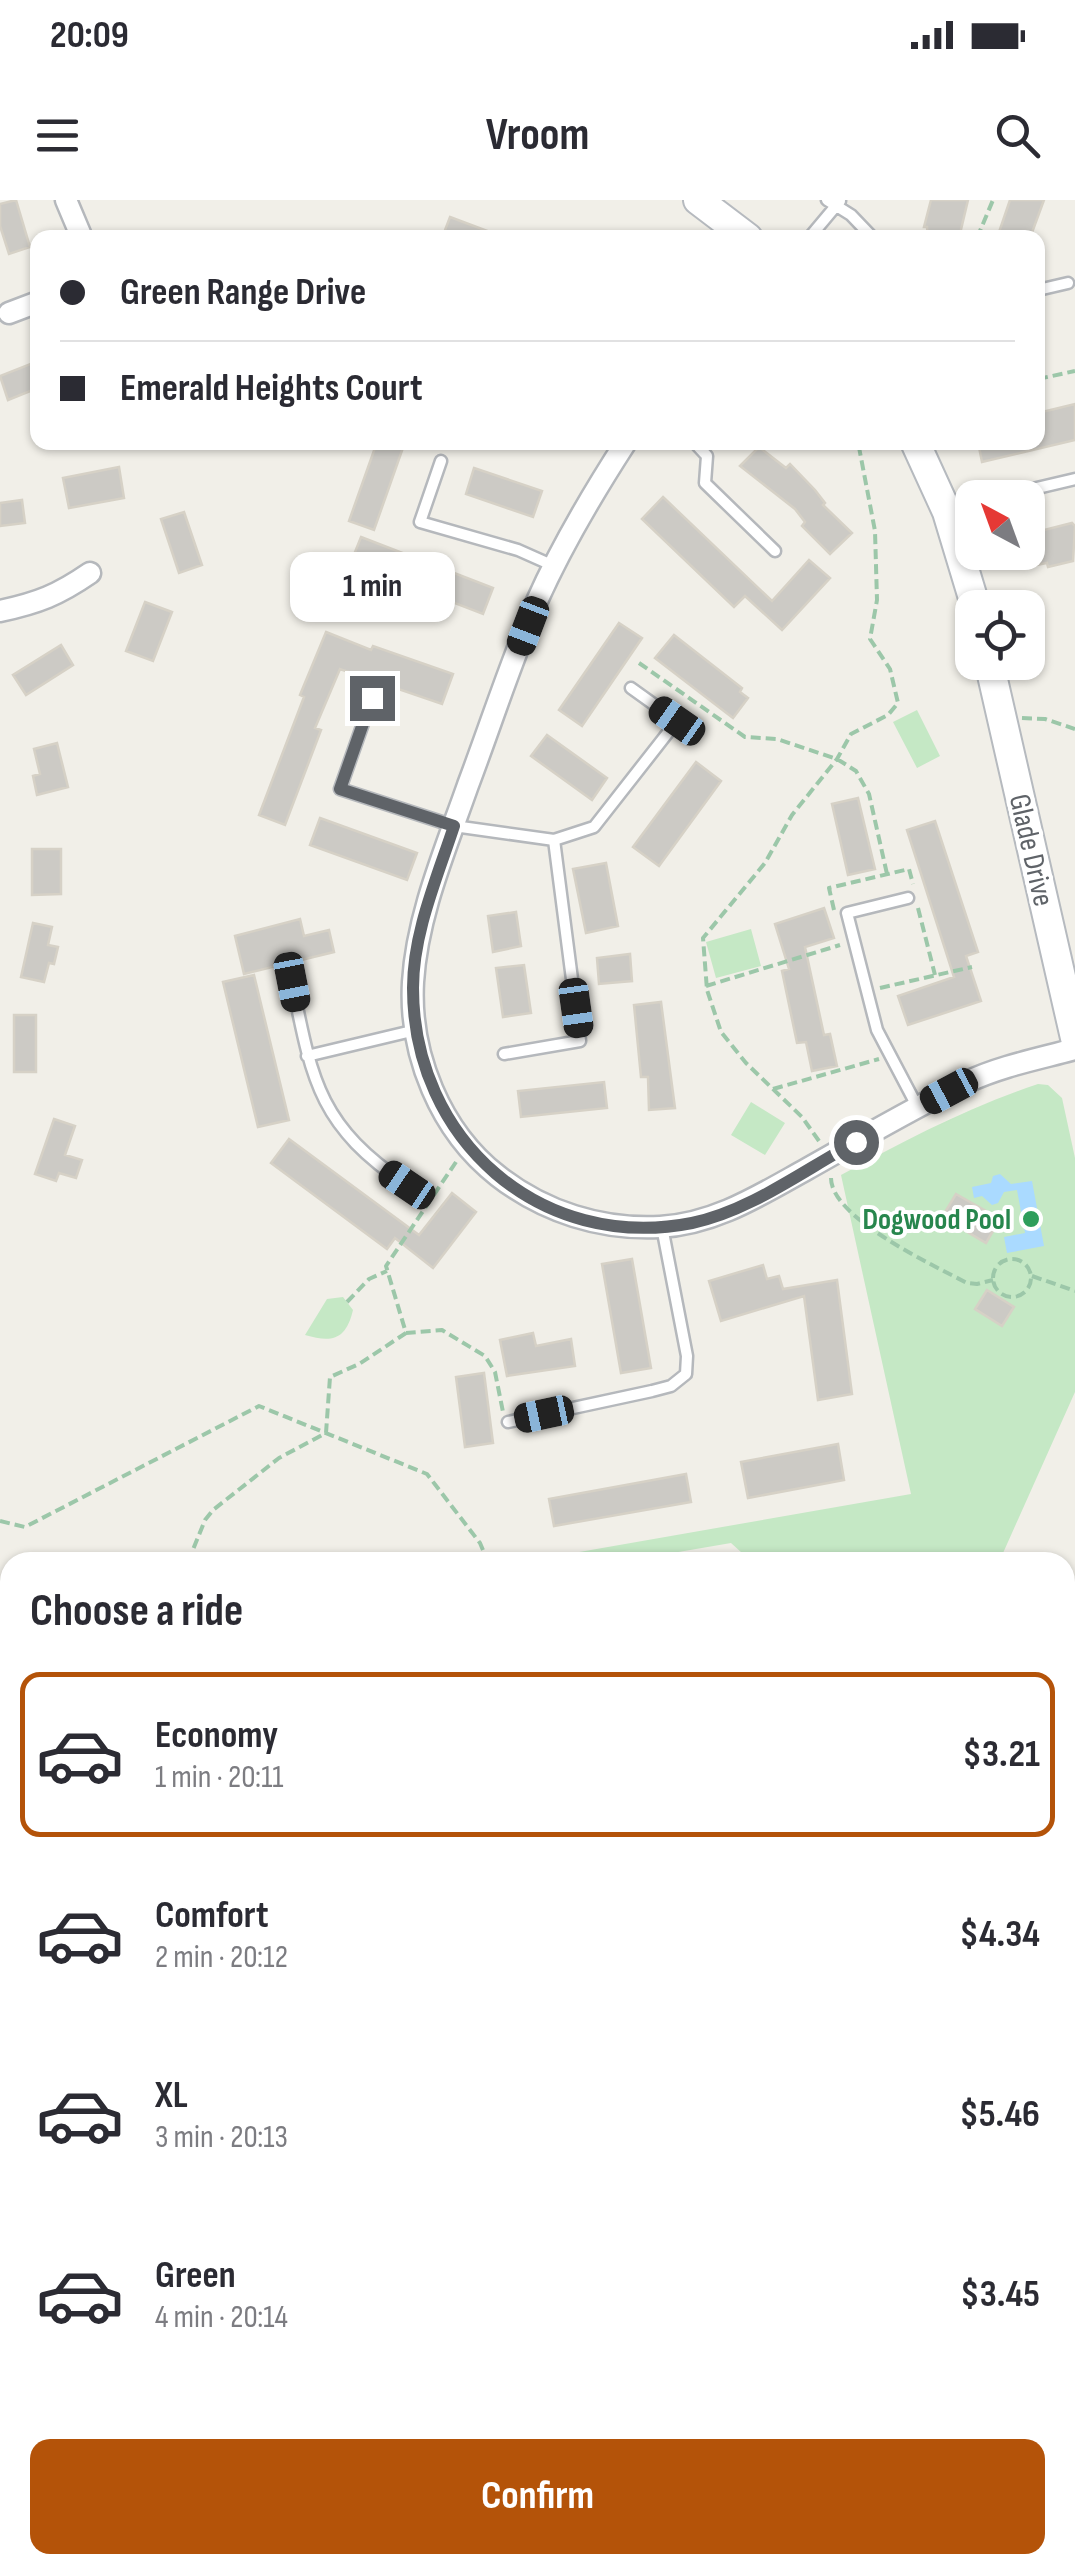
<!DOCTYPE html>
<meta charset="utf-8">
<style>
body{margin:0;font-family:"Sofia Sans Condensed",sans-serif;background:#f2f2f3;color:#2b2b33;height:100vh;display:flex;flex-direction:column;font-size:38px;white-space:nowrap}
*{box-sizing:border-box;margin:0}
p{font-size:32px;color:#7c7c81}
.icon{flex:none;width:55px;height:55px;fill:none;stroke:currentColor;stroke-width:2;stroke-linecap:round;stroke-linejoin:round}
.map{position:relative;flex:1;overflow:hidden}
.panel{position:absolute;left:0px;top:1352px;width:1075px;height:1022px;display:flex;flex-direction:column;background:#fff;border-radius:30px 30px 0 0;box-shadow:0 2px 8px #0004}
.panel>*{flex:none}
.guide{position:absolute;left:30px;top:30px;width:1015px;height:220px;border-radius:20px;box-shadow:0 2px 8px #0004;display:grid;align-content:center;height:220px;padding:0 30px;background:#fff}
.needle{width:65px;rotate:319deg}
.tools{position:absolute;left:955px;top:280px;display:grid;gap:20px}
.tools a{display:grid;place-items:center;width:90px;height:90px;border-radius:20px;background:#fff;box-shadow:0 2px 8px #0004;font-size:50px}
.end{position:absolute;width:45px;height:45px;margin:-22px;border:12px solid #5f6368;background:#fff;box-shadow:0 0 0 5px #fff}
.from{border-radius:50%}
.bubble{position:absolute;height:70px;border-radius:20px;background:#fff;box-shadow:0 2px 8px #0004;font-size:32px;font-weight:700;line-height:70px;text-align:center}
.car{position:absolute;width:30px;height:60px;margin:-30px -15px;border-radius:12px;box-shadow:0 0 8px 2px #0007;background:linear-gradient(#222 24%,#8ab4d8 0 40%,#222 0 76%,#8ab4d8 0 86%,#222 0)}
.guide b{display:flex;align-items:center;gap:35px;height:95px;font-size:38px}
.guide b+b{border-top:2px solid #e1e1e2}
.guide i{width:25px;height:25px;background:#2b2b33}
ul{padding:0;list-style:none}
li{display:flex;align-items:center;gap:30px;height:165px;margin:0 20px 15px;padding:0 10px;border:5px solid transparent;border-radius:20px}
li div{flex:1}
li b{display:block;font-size:38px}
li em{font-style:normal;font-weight:700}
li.selected{border-color:#b45309}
li>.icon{width:90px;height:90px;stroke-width:1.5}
h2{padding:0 30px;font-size:45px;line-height:120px}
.button{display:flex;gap:20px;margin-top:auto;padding:20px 30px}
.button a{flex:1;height:115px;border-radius:20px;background:#b45309;color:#fff;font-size:40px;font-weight:700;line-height:115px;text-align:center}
.status{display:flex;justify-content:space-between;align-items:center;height:70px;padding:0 50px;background:#fff;direction:ltr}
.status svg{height:28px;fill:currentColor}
header{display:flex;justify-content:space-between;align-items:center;height:130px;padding:0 30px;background:#fff;font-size:45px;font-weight:700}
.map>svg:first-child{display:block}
.commercial{fill:#fef7e0}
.green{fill:#c5e8c5}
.water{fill:#aadaff}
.building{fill:#cccac5;stroke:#d6d1c6;stroke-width:2.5}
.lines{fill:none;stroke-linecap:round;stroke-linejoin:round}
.lane-casing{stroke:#b5b8bc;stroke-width:15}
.street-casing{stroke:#b5b8bc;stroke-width:25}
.secondary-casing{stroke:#b6babf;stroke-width:32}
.path{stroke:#9cc7a9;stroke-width:4;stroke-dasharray:10 5;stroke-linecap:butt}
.lane{stroke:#fff;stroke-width:10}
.street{stroke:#fff;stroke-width:20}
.secondary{stroke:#fff;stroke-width:28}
.route{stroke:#5f6368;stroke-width:12}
.leisure-dot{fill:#2e9e5b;stroke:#fff;stroke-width:4}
.labels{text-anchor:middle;stroke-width:8;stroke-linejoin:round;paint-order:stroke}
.street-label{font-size:30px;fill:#5f6368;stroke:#fff}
.leisure-label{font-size:30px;font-weight:bold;fill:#27864d;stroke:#fff;text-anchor:end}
</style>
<div class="status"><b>20:09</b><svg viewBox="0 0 49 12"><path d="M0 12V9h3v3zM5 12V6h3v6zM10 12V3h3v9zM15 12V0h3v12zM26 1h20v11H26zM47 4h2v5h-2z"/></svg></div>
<header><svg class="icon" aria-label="menu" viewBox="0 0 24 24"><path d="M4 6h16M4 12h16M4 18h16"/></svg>Vroom<svg class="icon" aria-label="search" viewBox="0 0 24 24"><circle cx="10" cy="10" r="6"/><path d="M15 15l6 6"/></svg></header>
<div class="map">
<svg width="1075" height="2373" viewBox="0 0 1075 2373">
<rect width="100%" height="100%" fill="#f1efe8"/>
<path class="commercial" d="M10,1907V2360L0,2358V1909Z
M41,2365H254L251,2373H89Z"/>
<path class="green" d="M917,510L940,556L917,568L893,522Z
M751,729L761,766L716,778L706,742Z
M1038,884L1048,885L1062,898L1075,958V1192L999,1362H752L731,1343L620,1362H544L545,1358L911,1294L841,975C906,940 968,907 1038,884Z
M751,902L785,923L765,955L731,935Z
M343,1097L353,1110C346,1140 332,1143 305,1135L327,1099Z
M310,2365H472L467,2373H308Z"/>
<path class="water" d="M1000,974L1011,984L1032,981L1044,1046L1007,1053L1004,1037L1025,1033L1017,990L1004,992L998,1003L992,1005L982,996L974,998L972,987L991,983L993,976Z"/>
<path class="building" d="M16,0L30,47L9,54L0,26V4Z
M931,0H968L959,38H928L927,27H924Z
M1010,0H1044L1030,38H997Z
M450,17L501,36V38H442Z
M38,161V188L8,200L0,176Z
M1075,204V240L982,262L978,242H1038V213Z
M377,242H405L374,330L349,321Z
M759,247L786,268L790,264L815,290L825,303L823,305L852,333L830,354L802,326L805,322L795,309L740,266Z
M119,267L124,298L69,308L63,278Z
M474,268L542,291L533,317L466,294Z
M663,297L772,401L809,360L830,378L782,430L745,396L734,407L642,319Z
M22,300L25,323L0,326V303Z
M184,312L202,365L179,373L161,319Z
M1072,323L1075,326L1073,361L1048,367L1047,363L1036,365L1029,337L1032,333Z
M361,337L493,388L483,414L385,376L381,386L347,372Z
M145,402L172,412L153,461L126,451Z
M619,423L642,438L582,526L559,510Z
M326,432L371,450L373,446L453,474L442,504L340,469L315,528L321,530L285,625L259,615L304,497L300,495Z
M674,435L742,488L740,492L748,498L733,518L655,458Z
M61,445L73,465L26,495L13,475Z
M547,535L607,578L592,600L531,556Z
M57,543L68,587L37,595L33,576L40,574L34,549Z
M696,562L721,581L659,666L633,647Z
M858,598L875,669L848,675L832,604Z
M320,618L417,653L407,680L310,645Z
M935,621L978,752L966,756L981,801L908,825L898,796L954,777L907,630Z
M32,649H61V694L32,695Z
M606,663L618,726L586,733L573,669Z
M824,708L834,738L805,747L824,835L830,834L837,866L812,871L806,842L797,843L782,771L789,769L775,724Z
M516,712L521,746L493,752L488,716Z
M300,719L304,736L329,730L334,752L244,774L235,736Z
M33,723L52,727L48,745L58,747L54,764L49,763L44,782L21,777Z
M630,754L632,781L599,784L597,758Z
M524,765L531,813L503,817L496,768Z
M254,775L289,920L258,927L223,782Z
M661,802L675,908L649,910L648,877H641L634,805Z
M14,815H36V872H14Z
M604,882L607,908L521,917L518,891Z
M54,919L75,926L65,955L82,960L76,978L59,973L56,981L35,974Z
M289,939L419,1035L452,993L476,1012L433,1068L395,1038L387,1049L271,963Z
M956,994L1000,1019L986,1043L942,1017Z
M632,1059L651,1168L621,1173L602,1064Z
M763,1065L767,1079L779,1076L783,1089L837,1080L852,1194L818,1200L804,1096L721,1121L709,1081Z
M987,1090L1014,1107L1002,1126L975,1109Z
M533,1133L536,1146L571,1139L575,1166L507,1176L500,1140Z
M484,1173L493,1243L465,1247L456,1177Z
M838,1244L844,1280L748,1298L741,1262Z
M686,1274L691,1302L554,1326L549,1299Z"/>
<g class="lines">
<defs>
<path id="lane" d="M827,0L851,15L873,38
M809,38L840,1
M1038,90L1068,83
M694,242L707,256L705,283L775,351
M441,261L420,322L518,350L554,366
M995,298L1075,279
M948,312L972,304
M372,498L340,589L454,626L554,640
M908,698L847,713L877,830L918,908
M292,782C312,881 319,926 407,985
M504,854L580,841L554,640L594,627L677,521L631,488
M307,856L416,830
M508,1222L652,1191L671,1186L686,1174L687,1156L662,1027"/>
<path id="street" d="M66,0L82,38
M9,113L38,102
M626,242C593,293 562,345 537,401C511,461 491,524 468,585C446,648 417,715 413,782C409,854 440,931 498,976C544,1012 601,1030 660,1027C715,1024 760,995 807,969C859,940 912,908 967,882C1001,866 1038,859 1075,849
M0,411C38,403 58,395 90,373
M0,1480L10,1490
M0,1567L10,1513
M1065,1647L1075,1646
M1065,2297L1075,2283
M1065,2354L1075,2363
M284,2373L287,2365
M659,2373L665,2365
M1025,2373L1029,2365"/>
<path id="secondary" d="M698,0L748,38
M915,242L947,312L976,408
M989,462L1075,838"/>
</defs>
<use href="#lane" class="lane-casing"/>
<use href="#street" class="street-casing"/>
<use href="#secondary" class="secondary-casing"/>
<path class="path" d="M977,38L993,0
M1038,179L1075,171
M639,463L745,537L777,539L837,559L856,571L869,594L887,674
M1022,518L1045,519L1075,529
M918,708L935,775
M834,710L829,688L909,669L913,684
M706,786L840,745
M880,788L972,767
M773,889L879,859
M819,941L802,917L746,863L721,832L707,790L703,738L765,663L792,615L837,559L851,534L888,515L898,503L890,469L870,439L877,400L875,331L858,242
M456,962L386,1066L406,1133L442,1130L485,1156L495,1172L503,1212
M831,978C831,1018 933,1065 967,1083L977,1084L993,1080
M993 1078a19 19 0 1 1 38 0a19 19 0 1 1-38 0Z
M1032,1076L1075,1091
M347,1102L369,1079L387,1071
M0,1321L25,1327L259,1206L427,1274L480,1343L488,1362
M188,1362L205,1320L213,1310L279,1258L326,1233L330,1177L359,1164L406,1133"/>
<use href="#lane" class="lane"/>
<use href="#street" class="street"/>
<use href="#secondary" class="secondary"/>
</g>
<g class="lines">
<path class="route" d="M372,498L340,589L454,626C437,678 413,733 413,788C413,939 540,1053 692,1023C750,1011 804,970 856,942"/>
</g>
<circle class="leisure-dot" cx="1031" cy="1019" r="10"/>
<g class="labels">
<g class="street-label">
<text transform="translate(1032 650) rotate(77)" y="10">Glade Drive</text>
</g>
<g class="leisure-label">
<text x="1011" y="1029">Dogwood Pool</text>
</g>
</g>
</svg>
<div class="tools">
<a><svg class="needle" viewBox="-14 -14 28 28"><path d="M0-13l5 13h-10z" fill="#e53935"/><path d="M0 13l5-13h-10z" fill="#7c7c81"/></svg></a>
<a><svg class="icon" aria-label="locate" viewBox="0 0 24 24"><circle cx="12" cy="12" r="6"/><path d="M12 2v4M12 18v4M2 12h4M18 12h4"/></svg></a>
</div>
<i class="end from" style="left:856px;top:942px"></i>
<i class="end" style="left:372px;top:498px"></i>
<div class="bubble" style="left:290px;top:352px;width:165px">1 min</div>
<i class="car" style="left:528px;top:426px;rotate:201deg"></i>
<i class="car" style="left:677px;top:521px;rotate:305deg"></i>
<i class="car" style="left:292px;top:782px;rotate:169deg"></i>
<i class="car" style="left:576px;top:808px;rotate:172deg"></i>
<i class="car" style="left:949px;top:891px;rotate:242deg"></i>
<i class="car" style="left:407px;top:985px;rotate:304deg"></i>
<i class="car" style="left:544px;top:1214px;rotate:258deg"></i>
<div class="guide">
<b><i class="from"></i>Green Range Drive</b>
<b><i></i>Emerald Heights Court</b>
</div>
<section class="panel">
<h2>Choose a ride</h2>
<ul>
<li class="selected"><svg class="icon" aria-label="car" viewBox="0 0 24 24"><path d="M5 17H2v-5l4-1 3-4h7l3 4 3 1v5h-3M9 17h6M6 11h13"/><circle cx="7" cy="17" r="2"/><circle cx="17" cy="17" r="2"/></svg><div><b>Economy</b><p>1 min · 20:11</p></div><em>$3.21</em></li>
<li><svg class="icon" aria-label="car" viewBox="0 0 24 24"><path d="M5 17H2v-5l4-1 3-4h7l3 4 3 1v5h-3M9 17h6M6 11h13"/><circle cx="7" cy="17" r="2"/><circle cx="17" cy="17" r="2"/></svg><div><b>Comfort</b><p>2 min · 20:12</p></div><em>$4.34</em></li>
<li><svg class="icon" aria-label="car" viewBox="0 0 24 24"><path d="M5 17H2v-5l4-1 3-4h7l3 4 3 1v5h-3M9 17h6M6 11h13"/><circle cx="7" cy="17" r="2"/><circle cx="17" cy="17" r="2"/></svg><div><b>XL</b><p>3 min · 20:13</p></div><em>$5.46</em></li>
<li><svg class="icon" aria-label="car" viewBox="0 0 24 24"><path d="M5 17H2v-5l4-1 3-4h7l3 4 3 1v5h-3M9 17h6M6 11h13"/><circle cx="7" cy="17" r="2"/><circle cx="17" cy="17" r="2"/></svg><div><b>Green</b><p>4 min · 20:14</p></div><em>$3.45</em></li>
</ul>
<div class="button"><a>Confirm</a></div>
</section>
</div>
